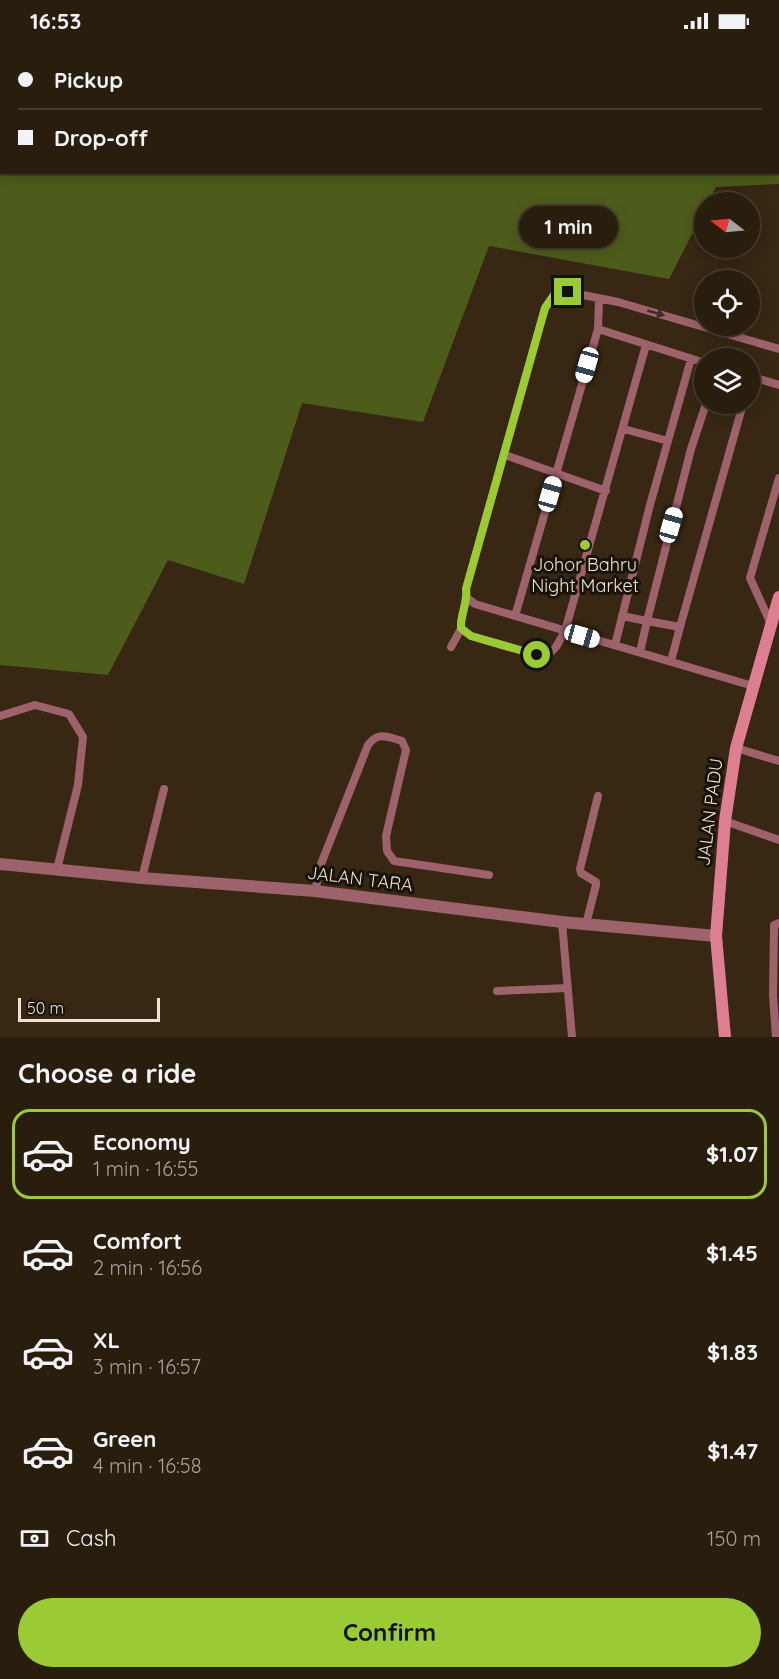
<!DOCTYPE html>
<meta charset="utf-8">
<style>
body{margin:0;font-family:Quicksand,sans-serif;background:#352a1c;color:#f1f3f6;height:100vh;display:flex;flex-direction:column;font-size:22px;white-space:nowrap}
*{box-sizing:border-box;margin:0}
p{font-size:20px;color:#a5a29e}
.icon{flex:none;width:33px;height:33px;fill:none;stroke:currentColor;stroke-width:2;stroke-linecap:round;stroke-linejoin:round}
.map{position:relative;height:995px;overflow:hidden}
.details{display:flex;flex-direction:column;background:#291d0e;flex:1}
.details>*{flex:none}
.guide{position:absolute;left:0px;top:0px;width:780px;height:132px;box-shadow:0 3px 15px #0003,0 0 0 2px #453b2e;display:grid;align-content:center;height:132px;padding:0 18px;background:#291d0e}
.needle{width:39px;rotate:286deg}
.buttons{position:absolute;left:694px;top:150px;display:grid;gap:12px}
.buttons a{display:grid;place-items:center;width:66px;height:66px;border-radius:50%;background:#291d0e;box-shadow:0 3px 15px #0003,0 0 0 2px #453b2e;font-size:30px}
.scale{position:absolute;left:18px;bottom:15px;width:142px;box-sizing:border-box;padding-left:6px;border:3px solid #eee3d6;border-top:0;font-size:16px;line-height:21px;white-space:nowrap;color:#eee3d6;-webkit-text-stroke:4px #191209;paint-order:stroke}
.end{position:absolute;width:27px;height:27px;margin:-14px;border:8px solid #9acb34;background:#111;box-shadow:0 0 0 3px #111}
.from{border-radius:50%}
.bubble{position:absolute;height:42px;border-radius:21px;background:#291d0e;box-shadow:0 3px 15px #0003,0 0 0 2px #453b2e;font-size:20px;font-weight:700;line-height:42px;text-align:center}
.car{position:absolute;width:18px;height:36px;margin:-18px -9px;border-radius:8px;box-shadow:0 0 4px 2px #0007;background:linear-gradient(#fff 24%,#345 0 40%,#fff 0 76%,#345 0 86%,#fff 0)}
.guide b{display:flex;align-items:center;gap:21px;height:57px;font-size:22px}
.guide b+b{border-top:2px solid #453b2e}
.guide i{width:15px;height:15px;background:#f1f3f6}
ul{padding:0;list-style:none}
li{display:flex;align-items:center;gap:18px;height:90px;margin:0 12px 9px;padding:0 6px;border:3px solid transparent;border-radius:18px}
li div{flex:1}
li b{display:block;font-size:22px}
li em{font-style:normal;font-weight:700}
li.active{border-color:#9acb34}
li>.icon{width:54px;height:54px;stroke-width:1.5}
h2{padding:0 18px;font-size:27px;line-height:72px}
.pay{display:flex;align-items:center;gap:15px;height:66px;padding:0 18px;font-size:22px}
.pay p{margin-inline-start:auto}
.cta{display:flex;gap:12px;margin-top:auto;padding:12px 18px}
.cta a{flex:1;height:69px;border-radius:36px;background:#9acb34;color:#111;font-size:24px;font-weight:700;line-height:69px;text-align:center}
.status{display:flex;justify-content:space-between;align-items:center;height:42px;padding:0 30px;background:#291d0e;direction:ltr}
.status svg{height:16px;fill:currentColor}
.map>svg:first-child{display:block}
.forest{fill:#4d5c1a;fill-rule:evenodd}
.lines{fill:none;stroke-linecap:round;stroke-linejoin:round}
.lane{stroke:#9d626c;stroke-width:8}
.street{stroke:#9d626c;stroke-width:12}
.secondary{stroke:#de7f91;stroke-width:12}
.oneway{fill:#412a27}
.route{stroke:#9acb34;stroke-width:8}
.poi-dot{fill:#9acb34;stroke:#191209;stroke-width:2}
.labels{text-anchor:middle;stroke-width:6;stroke-linejoin:round;paint-order:stroke}
.poi-label{font-size:18px;fill:#eee3d6;stroke:#191209}
.street-label{font-size:18px;fill:#eee3d6;stroke:#191209}
</style>
<div class="status"><b>16:53</b><svg viewBox="0 0 49 12"><path d="M0 12V9h3v3zM5 12V6h3v6zM10 12V3h3v9zM15 12V0h3v12zM26 1h20v11H26zM47 4h2v5h-2z"/></svg></div>
<div class="map">
<svg width="779" height="995" viewBox="0 0 779 995">
<rect width="100%" height="100%" fill="#372713"/>
<path class="forest" d="M0,0H779V142L716,145L708,160H705V167L669,237L489,204L423,380L302,361L244,542L168,518L108,633L0,623ZM2,2H778V130H2Z"/>
<g class="lines">
<path class="lane" d="M599,258L598,287L705,321
M646,303L565,589L556,605L548,613H537L471,594L461,587C460,573 468,561 466,547L545,266L554,253L568,250L618,260L779,307
M750,334L779,343
M624,387L668,399
M505,413L606,449
M467,556L475,562L753,644
M515,574L598,287
M622,574L647,579L640,610
M771,582L750,536L779,436
M680,585L743,362
M615,603L650,463L691,317
M451,605L461,587
M671,619L680,585L647,579L691,407L706,362
M0,674L35,663L69,672L83,695L78,743L57,827
M736,706L779,719
M725,779L779,798
M142,836L164,747
M315,849L321,822L368,703C378,689 388,695 402,699L406,708L386,794L387,809L394,819L489,833
M562,880L572,995
M586,882L596,843V840L581,831L580,827L598,754
M497,949L568,946
M776,995L773,953L774,883L779,881"/>
<path class="street" d="M0,822L142,836L315,849L562,880L716,894"/>
<path class="secondary" d="M725,995L716,894L725,779L736,706L779,555"/>
</g>
<defs><path id="oneway-solid" d="M-6-.8H1V-3.2L6.5 0L1 3.2V.8H-6Z" transform="scale(1.5)"/></defs>
<use class="oneway" href="#oneway-solid" transform="translate(656 271) rotate(16)"/>
<g class="lines">
<path class="route" d="M537,613L471,594L461,586C460,573 468,561 466,547L545,266L554,253L568,250"/>
</g>
<circle class="poi-dot" cx="585" cy="503" r="6"/>
<g class="labels">
<g class="poi-label">
<text x="585" y="529">Johor Bahru<tspan x="585" dy="21">Night Market</tspan></text>
</g>
<g class="street-label">
<text transform="translate(710 770) rotate(-83)" y="6">JALAN PADU</text>
<text transform="translate(360 837) rotate(7)" y="6">JALAN TARA</text>
</g>
</g>
</svg>
<div class="buttons">
<a><svg class="needle" viewBox="-14 -14 28 28"><path d="M0-13l5 13h-10z" fill="#e53935"/><path d="M0 13l5-13h-10z" fill="#a5a29e"/></svg></a>
<a><svg class="icon" aria-label="locate" viewBox="0 0 24 24"><circle cx="12" cy="12" r="6"/><path d="M12 2v4M12 18v4M2 12h4M18 12h4"/></svg></a>
<a><svg class="icon" aria-label="layers" viewBox="0 0 24 24"><path d="M12 4l9 5-9 5-9-5zM3 14l9 5 9-5"/></svg></a>
</div>
<div class="scale">50 m</div>
<i class="end from" style="left:537px;top:613px"></i>
<i class="end" style="left:568px;top:250px"></i>
<div class="bubble" style="left:519px;top:164px;width:99px">1 min</div>
<i class="car" style="left:587px;top:323px;rotate:196deg"></i>
<i class="car" style="left:550px;top:452px;rotate:16deg"></i>
<i class="car" style="left:671px;top:483px;rotate:16deg"></i>
<i class="car" style="left:582px;top:594px;rotate:106deg"></i>
<div class="guide">
<b><i class="from"></i>Pickup</b>
<b><i></i>Drop-off</b>
</div>
</div>
<section class="details">
<h2>Choose a ride</h2>
<ul>
<li class="active"><svg class="icon" aria-label="car" viewBox="0 0 24 24"><path d="M5 17H2v-5l4-1 3-4h7l3 4 3 1v5h-3M9 17h6M6 11h13"/><circle cx="7" cy="17" r="2"/><circle cx="17" cy="17" r="2"/></svg><div><b>Economy</b><p>1 min · 16:55</p></div><em>$1.07</em></li>
<li><svg class="icon" aria-label="car" viewBox="0 0 24 24"><path d="M5 17H2v-5l4-1 3-4h7l3 4 3 1v5h-3M9 17h6M6 11h13"/><circle cx="7" cy="17" r="2"/><circle cx="17" cy="17" r="2"/></svg><div><b>Comfort</b><p>2 min · 16:56</p></div><em>$1.45</em></li>
<li><svg class="icon" aria-label="car" viewBox="0 0 24 24"><path d="M5 17H2v-5l4-1 3-4h7l3 4 3 1v5h-3M9 17h6M6 11h13"/><circle cx="7" cy="17" r="2"/><circle cx="17" cy="17" r="2"/></svg><div><b>XL</b><p>3 min · 16:57</p></div><em>$1.83</em></li>
<li><svg class="icon" aria-label="car" viewBox="0 0 24 24"><path d="M5 17H2v-5l4-1 3-4h7l3 4 3 1v5h-3M9 17h6M6 11h13"/><circle cx="7" cy="17" r="2"/><circle cx="17" cy="17" r="2"/></svg><div><b>Green</b><p>4 min · 16:58</p></div><em>$1.47</em></li>
</ul>
<div class="pay"><svg class="icon" aria-label="cash" viewBox="0 0 24 24"><path d="M3 7h18v10H3z"/><circle cx="12" cy="12" r="2"/></svg>Cash<p>150 m</p></div>
<div class="cta"><a>Confirm</a></div>
</section>
